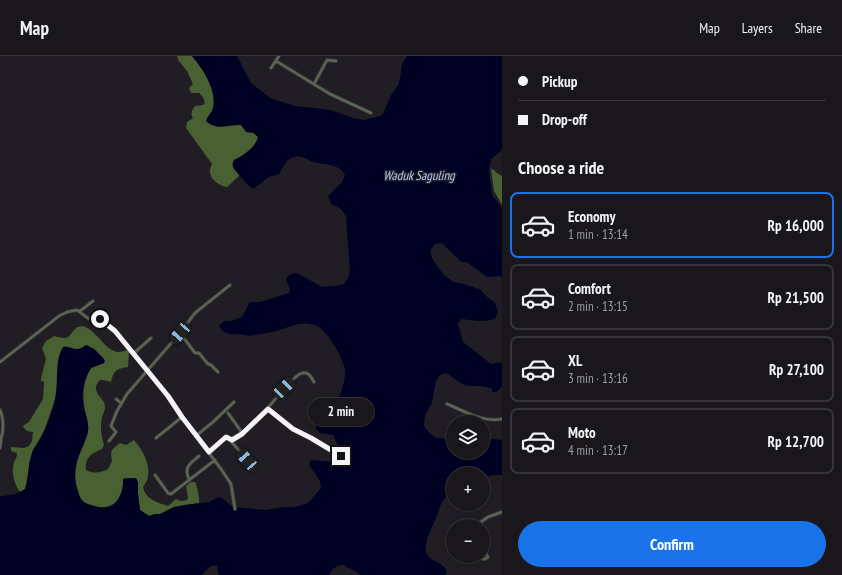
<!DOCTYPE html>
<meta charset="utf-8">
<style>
body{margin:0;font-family:"PT Sans Narrow",sans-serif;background:#221f25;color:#f1f3f6;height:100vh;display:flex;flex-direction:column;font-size:15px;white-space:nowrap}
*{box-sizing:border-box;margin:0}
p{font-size:13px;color:#9f9fa3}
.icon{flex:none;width:22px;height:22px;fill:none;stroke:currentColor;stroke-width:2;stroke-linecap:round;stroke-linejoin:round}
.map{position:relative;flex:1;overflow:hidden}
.details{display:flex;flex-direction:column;background:#19161c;width:340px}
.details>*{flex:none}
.hud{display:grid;align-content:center;height:88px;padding:0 16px;background:#19161c}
.fabs{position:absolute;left:446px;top:359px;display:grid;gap:8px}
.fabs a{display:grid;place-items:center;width:44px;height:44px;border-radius:50%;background:#19161c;box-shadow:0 2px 6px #0003,0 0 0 1px #37353b;font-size:20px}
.end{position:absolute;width:18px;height:18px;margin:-9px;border:5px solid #f5f3f8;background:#111;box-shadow:0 0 0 2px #111}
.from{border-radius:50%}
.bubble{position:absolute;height:28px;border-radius:14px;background:#19161c;box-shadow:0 2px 6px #0003,0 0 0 1px #37353b;font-size:13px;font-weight:700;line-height:28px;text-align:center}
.car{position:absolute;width:12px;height:24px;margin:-12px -6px;border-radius:5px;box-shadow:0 0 3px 1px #0007;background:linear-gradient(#222 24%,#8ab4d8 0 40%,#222 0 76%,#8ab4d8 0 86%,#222 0)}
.hud b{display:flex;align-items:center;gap:14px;height:38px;font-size:15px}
.hud b+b{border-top:1px solid #37353b}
.hud i{width:10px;height:10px;background:#f1f3f6}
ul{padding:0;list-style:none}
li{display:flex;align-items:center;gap:12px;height:66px;margin:0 8px 6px;padding:0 8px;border:2px solid #37353b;border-radius:8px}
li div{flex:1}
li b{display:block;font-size:15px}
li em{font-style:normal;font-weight:700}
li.active{border-color:#1a73e8}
li>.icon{width:36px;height:36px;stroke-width:1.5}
h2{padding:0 16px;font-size:18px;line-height:48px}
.button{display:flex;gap:8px;margin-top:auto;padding:8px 16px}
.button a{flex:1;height:46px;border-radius:24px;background:#1a73e8;color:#fff;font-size:16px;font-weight:700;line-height:46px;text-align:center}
header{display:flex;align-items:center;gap:24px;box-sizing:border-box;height:56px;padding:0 20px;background:#19161c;border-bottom:1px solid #37353b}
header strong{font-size:19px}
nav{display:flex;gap:22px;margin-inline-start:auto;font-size:14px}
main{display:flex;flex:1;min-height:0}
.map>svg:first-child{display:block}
.forest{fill:#486032}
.water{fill:#000223}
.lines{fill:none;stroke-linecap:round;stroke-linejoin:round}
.minor-casing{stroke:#3a373e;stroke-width:4}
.minor{stroke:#5a6652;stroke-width:2.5}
.route{stroke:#f5f3f8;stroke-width:5}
.labels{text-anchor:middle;stroke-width:3;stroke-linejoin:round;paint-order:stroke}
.water-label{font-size:13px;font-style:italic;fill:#b4c9f3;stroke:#211d25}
</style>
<header>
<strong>Map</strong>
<nav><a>Map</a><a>Layers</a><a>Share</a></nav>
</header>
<main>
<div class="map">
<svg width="502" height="519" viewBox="0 0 502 519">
<rect width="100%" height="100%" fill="#211d25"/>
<path class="forest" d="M177,0H192C204,14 224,43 208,61L210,68H213L218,71L241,69C246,75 252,75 258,81C256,91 243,100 234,104V112L240,119L227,131C220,130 209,123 210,114C210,112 211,110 212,108L186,72L187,66L193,62C190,58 192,54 195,50L203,49L205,47L203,41L199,37H191L189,32L193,28L187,15L178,4Z
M491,113L494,114L497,117L502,120V149L494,135Z
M83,270C97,274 104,294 118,296C121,296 124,295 127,294L129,296L128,311C116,313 114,314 111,326L103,324H100C88,337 106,341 105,352C105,355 103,358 102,361C100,371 101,379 104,389L102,393C92,397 84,402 86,414C94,418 100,417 108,413L112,405C110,394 111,394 120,387L126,389L134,384C142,393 150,407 148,419C148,424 145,428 143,431C146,444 157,446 168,450L176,443L181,445L187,444L188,442L186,430L191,426H195C197,429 200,443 199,447L185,449L174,451L160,458H155L149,460L140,454L138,438V426L134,422H124C123,435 118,454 101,452C98,452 95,450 92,449C87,448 82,446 80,441C72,424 75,408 82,391C84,386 88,380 88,374C89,369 86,363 86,359C82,342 82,327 91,312L104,307V303L94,293L86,289C82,293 76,295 71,292L59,307L58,333L55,344L44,375L34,393L29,408V420L25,433L20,436C14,428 11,416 14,406C16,402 17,401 17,397L11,395V391L24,392L29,390L32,385L33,376L27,375L23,371L24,369L29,366L43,343L44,326L41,325V322L46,303L42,292L46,285L54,280C71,284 66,282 77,271Z"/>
<path class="water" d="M192,0H237L251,27L270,42L295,50L331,54L353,62L364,64L380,60L383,58L391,39L399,28L402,8L407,0H502V94L491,103L489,115L492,139L502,152V222L500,220L487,221L467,206H461L442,187L435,188L430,195L433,204L443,218L453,226L464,228L481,234L486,240L495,247L498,256L495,263C483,266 474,265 462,263L458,267L463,286L491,308L502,306V331L496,336H493L491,332C484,330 476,330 469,330C461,329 453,321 446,317L440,319L436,325L432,347L425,360L424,370C433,382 438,384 453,382V396H483V382L502,384V419H492L483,422V418H453V437C450,438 447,440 445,442C440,447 440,453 437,459C434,469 422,487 427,498C432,508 441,503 447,516L445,519H361C356,514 350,514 344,509C336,509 333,512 329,519H219L217,509C210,509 206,514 202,519H0V440C9,440 18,438 25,433C29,420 28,406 33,394C35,390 38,387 40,383C47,371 52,356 55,343C59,326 54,306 63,291C73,289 74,298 86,289L94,293L104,303L105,305L104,307L91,312C83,324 81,339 84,353C86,360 89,366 88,374C88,378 85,384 84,388C77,403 72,416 77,432C78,435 79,440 81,443C85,448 89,449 94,450C114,456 124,441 123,423L136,422L138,426V438L140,454L149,460L155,458H160L174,451L185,449L209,446L219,441L222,442L230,449L235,451L265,454L284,451H295L308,447L321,432L320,425L309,409L311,404L334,406L339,402C340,393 337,387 333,379L320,377L316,373V356L317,354C325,351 334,351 338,343C342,338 346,319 345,313C342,301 327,273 315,269C301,264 287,272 273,276C265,278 257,278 249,280C241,276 226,283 219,270L224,265H231L242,261L250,246H260L289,237L290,234L286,223C289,219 292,217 297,217L322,231L336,230L344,228L349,220L350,215L346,160L341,153L331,148L328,140L342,126L345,119C339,107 324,109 314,106C306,103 299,97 290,103C284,106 283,113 279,118L269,121L253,133C250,132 234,114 233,111C232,108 233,106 234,104C243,100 256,91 258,81L254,77L246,76L241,69C229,67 218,76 206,65C207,60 212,57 213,52C217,34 203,13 192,0Z"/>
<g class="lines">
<defs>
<path id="minor" d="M276,5L330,38L371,57
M271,12L279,0
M314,28L327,4L336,5
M80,255L93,245
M180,277L195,297H199L208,308L211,309L218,316
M133,298L151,282
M0,306L59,260L67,256L77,254L89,263L97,262L100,263L115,275L168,340L182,361L221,413L231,428L235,453
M116,343L121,347
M447,348C464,355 484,367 502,363
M268,353L293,373L311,382L341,400
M0,354C4,363 4,376 0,385
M228,357L243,378
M197,379L213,366L234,346
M156,382L182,361
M230,384L254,412
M109,385L116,376L111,370L117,355L127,338L180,277L195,257L230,229
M0,392L1,385
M209,395L226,381L232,384C256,375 290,318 303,317C309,316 311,321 314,326
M155,419L168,437L171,438L215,404
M189,423C183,411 191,407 199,400
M468,470H475
M475,470L488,461L502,456
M483,500V503H485L488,501L483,494"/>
</defs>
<use href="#minor" class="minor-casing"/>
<use href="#minor" class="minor"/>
</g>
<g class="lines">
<path class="route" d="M100,263L115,275L168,340L182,361L209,396L226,381L232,384L242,378L268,353L293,373L311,382L341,400"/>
</g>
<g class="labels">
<g class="water-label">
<text x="419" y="124">Waduk Saguling</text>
</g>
</g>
</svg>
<div class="fabs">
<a><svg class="icon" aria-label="layers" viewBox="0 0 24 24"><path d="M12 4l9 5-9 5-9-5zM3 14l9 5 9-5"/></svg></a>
<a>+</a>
<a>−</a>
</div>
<i class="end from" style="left:100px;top:263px"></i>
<i class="end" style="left:341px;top:400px"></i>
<div class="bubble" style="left:308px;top:342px;width:66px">2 min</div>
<i class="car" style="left:180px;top:277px;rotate:221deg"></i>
<i class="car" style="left:284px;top:332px;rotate:46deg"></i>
<i class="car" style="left:247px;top:404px;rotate:319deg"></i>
</div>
<section class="details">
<div class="hud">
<b><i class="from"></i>Pickup</b>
<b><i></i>Drop-off</b>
</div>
<h2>Choose a ride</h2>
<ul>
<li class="active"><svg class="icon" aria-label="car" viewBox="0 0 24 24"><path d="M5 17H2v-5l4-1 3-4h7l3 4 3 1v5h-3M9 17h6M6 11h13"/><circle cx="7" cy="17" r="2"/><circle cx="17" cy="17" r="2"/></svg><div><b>Economy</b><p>1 min · 13:14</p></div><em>Rp 16,000</em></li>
<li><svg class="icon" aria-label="car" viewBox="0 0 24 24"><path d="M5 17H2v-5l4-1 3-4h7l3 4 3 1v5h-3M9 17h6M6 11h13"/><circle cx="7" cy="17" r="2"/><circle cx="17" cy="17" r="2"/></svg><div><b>Comfort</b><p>2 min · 13:15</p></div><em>Rp 21,500</em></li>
<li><svg class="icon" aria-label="car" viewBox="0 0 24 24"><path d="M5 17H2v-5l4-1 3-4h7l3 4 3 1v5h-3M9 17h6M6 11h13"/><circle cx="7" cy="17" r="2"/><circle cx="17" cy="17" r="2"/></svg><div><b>XL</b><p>3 min · 13:16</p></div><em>Rp 27,100</em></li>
<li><svg class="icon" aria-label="car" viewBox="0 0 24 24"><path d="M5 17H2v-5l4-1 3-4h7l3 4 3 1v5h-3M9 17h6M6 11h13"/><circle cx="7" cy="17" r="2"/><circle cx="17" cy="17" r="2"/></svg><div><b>Moto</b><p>4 min · 13:17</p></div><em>Rp 12,700</em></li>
</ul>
<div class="button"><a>Confirm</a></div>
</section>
</main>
